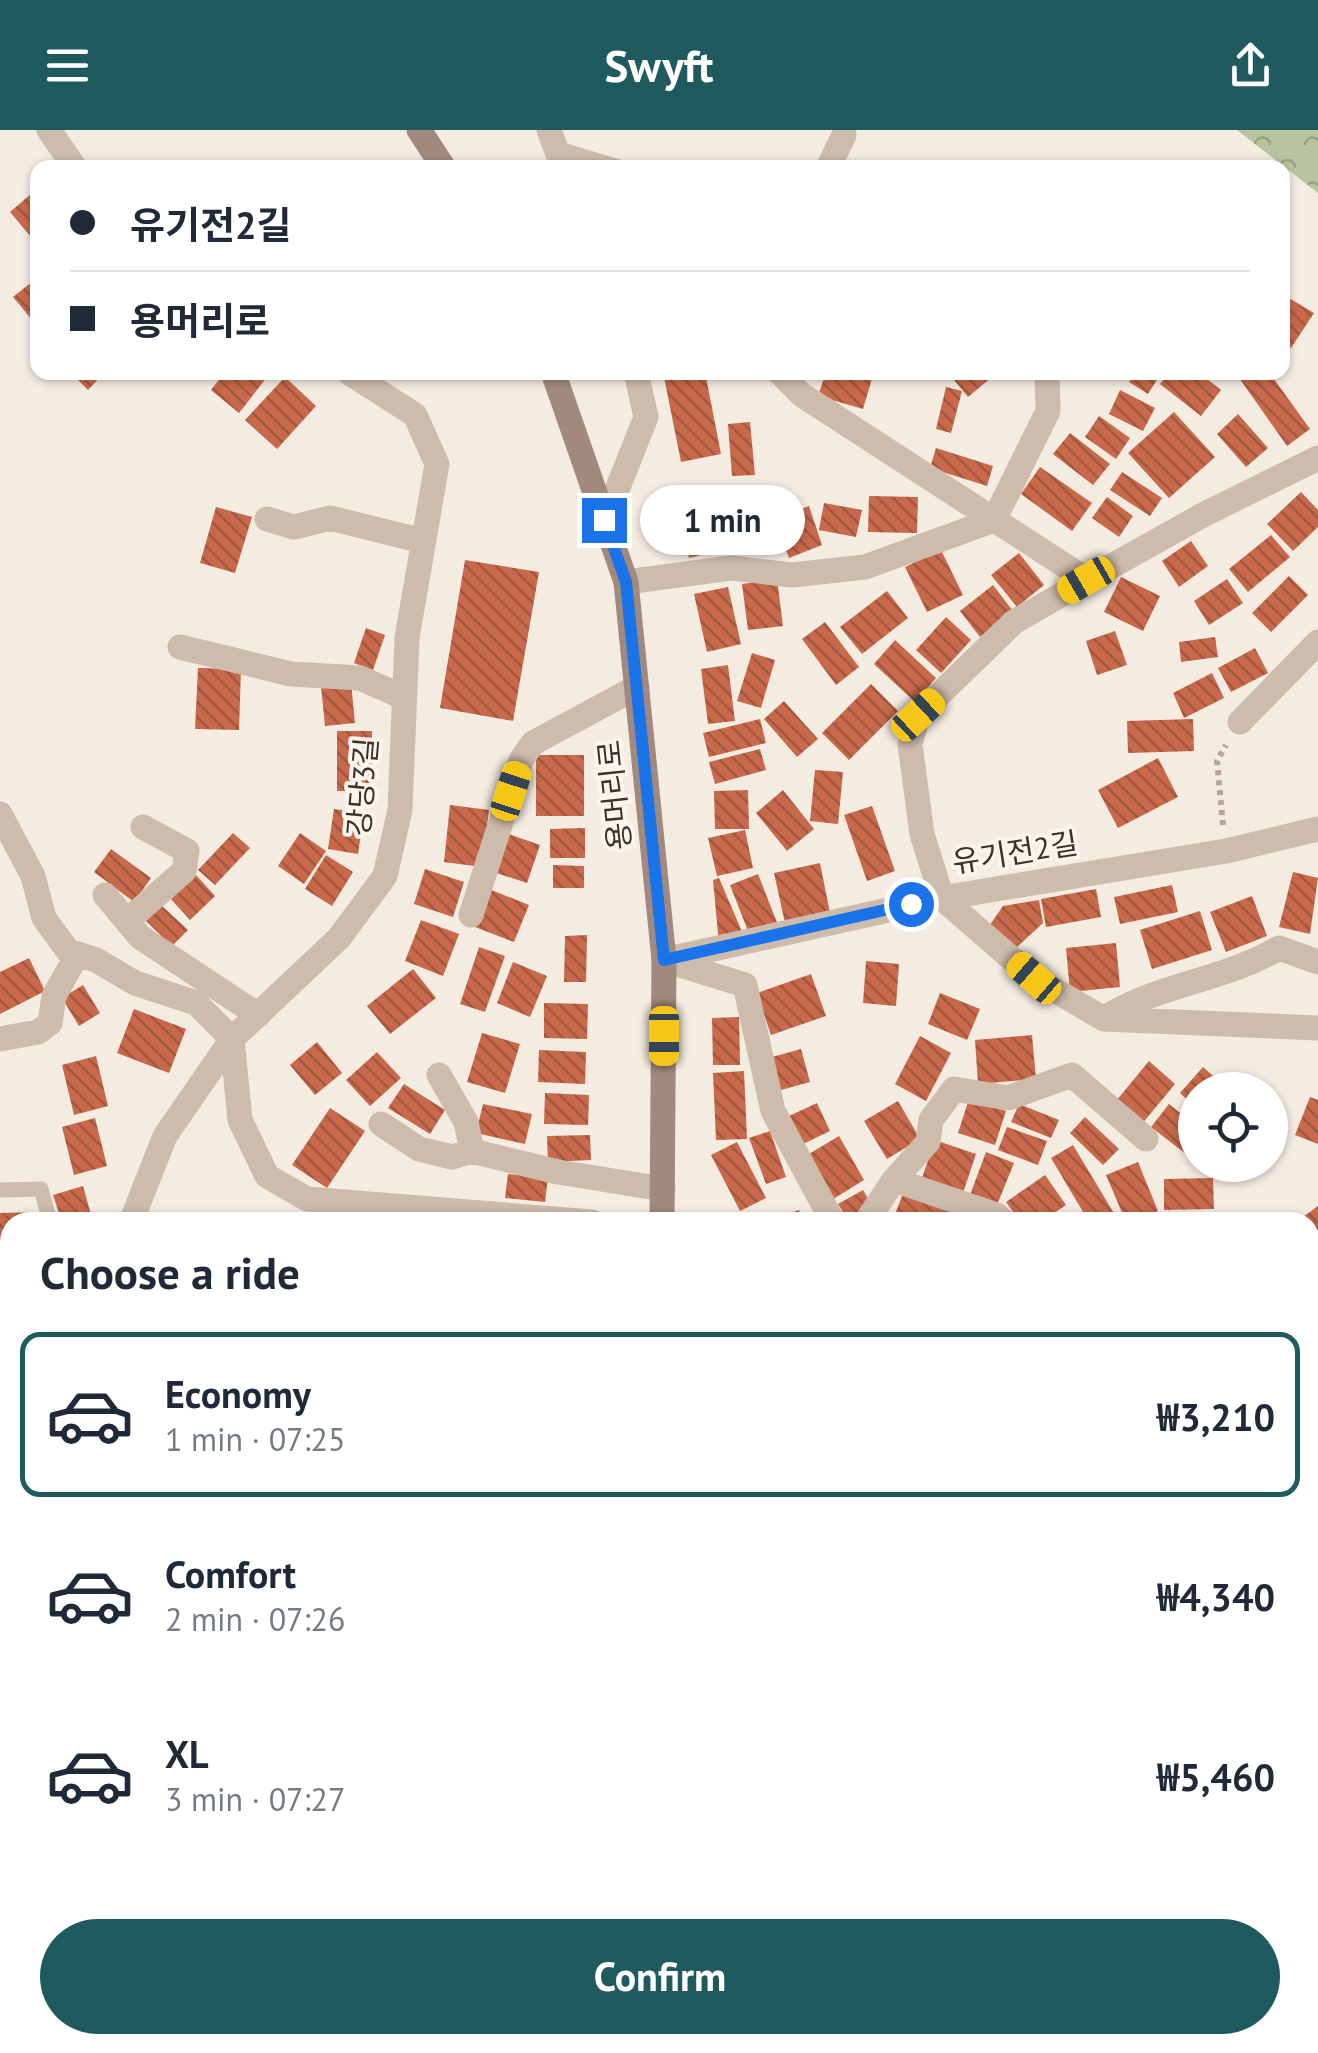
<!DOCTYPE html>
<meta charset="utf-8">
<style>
body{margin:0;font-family:"PT Sans","Noto Sans KR",sans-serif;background:#f2f2f3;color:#1f2937;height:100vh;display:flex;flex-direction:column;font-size:38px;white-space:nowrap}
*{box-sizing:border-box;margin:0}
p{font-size:32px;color:#747a83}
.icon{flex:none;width:55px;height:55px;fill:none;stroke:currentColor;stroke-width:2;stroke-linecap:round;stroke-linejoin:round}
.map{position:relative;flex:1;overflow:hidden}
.details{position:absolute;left:0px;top:1082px;width:1320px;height:842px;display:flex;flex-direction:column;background:#fff;border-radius:30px 30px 0 0;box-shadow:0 2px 8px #0004}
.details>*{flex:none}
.top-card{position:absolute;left:30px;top:30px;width:1260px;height:220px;border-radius:20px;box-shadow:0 2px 8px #0004;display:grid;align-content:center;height:220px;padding:0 40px;background:#fff}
.controls{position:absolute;left:1178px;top:942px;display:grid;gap:20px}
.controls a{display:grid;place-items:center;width:110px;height:110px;border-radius:50%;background:#fff;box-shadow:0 2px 8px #0004;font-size:50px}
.end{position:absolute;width:45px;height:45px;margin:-22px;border:12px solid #1a73e8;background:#fff;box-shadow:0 0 0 5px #fff}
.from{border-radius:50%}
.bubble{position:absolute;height:70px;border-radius:35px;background:#fff;box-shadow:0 2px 8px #0004;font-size:32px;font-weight:700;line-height:70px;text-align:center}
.car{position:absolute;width:30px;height:60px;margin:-30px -15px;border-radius:12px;box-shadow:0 0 8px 2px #0007;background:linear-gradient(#f5c518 24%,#345 0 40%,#f5c518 0 76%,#345 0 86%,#f5c518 0)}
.top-card b{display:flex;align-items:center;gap:35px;height:95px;font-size:38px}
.top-card b+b{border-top:2px solid #e0e1e3}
.top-card i{width:25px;height:25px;background:#1f2937}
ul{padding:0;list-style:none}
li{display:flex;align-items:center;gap:30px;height:165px;margin:0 20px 15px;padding:0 20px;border:5px solid transparent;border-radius:20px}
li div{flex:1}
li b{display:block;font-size:38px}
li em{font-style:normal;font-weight:700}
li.on{border-color:#1f5a5e}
li>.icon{width:90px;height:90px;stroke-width:1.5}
h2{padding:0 40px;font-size:45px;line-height:120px}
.action{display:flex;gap:20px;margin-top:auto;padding:20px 40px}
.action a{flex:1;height:115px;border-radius:60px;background:#1f5a5e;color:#fff;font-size:40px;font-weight:700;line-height:115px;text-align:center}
header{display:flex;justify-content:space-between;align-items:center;height:130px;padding:0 40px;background:#1f5a5e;color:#fff;font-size:45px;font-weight:700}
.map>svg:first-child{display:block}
.forest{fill:url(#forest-crowns)}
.building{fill:url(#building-back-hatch)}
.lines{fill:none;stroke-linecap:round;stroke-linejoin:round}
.path{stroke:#b9a596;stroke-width:6;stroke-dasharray:5 5;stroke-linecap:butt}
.lane{stroke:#cdbbac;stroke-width:15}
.street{stroke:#cdbbac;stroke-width:25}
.secondary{stroke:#a18a7d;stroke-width:25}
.route{stroke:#1a73e8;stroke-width:12}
.labels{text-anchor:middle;stroke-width:8;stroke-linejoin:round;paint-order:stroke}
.street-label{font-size:30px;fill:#3b302b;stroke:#fbf5ee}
</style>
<header><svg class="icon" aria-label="menu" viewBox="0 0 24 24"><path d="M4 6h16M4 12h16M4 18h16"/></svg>Swyft<svg class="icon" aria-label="share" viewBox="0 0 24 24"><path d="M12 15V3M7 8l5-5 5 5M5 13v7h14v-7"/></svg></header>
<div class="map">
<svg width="1318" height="1923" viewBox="0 0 1318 1923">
<defs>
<pattern id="forest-crowns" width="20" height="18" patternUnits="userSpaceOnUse" patternTransform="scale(2.5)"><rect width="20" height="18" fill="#b8c4a0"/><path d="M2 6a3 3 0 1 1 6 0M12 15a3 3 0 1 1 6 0" fill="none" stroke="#97a083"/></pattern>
<pattern id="building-back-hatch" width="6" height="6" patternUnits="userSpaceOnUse" patternTransform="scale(2.5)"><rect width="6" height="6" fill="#c8694b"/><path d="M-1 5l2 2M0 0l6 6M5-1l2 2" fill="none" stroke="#a4573f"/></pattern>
</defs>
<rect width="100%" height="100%" fill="#f4ebe1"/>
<path class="forest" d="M1237,0H1318V63Z"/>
<path class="building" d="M38,58V115L10,82Z
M38,147V197L13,167Z
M1282,164L1314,183L1291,218L1282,213Z
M70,242H105L88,260Z
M225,242H271L239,283L211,260Z
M663,242H705L721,324L681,332Z
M719,242H753V244L721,250Z
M826,242H874L863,279L818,266Z
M963,242H998L968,267L954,250Z
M1134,242H1162L1148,264L1129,252Z
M1169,242H1198L1221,260L1201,286L1160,254Z
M1235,242H1269L1310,299L1287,316Z
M285,247L316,276L277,319L245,290Z
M946,257L962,261L951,303L936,299Z
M1120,260L1155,278L1143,301L1109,284Z
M1174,282L1215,327L1169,368L1128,323Z
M1238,284L1268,318L1246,337L1217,304Z
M1099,286L1130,308L1116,329L1085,307Z
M750,292L755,345L732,346L728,294Z
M1070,303L1110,334L1093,355L1053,324Z
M936,318L993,336L987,356L930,338Z
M1040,337L1092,373L1072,401L1021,364Z
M1122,342L1162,368L1150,386L1110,360Z
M705,357L721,420L689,428L673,365Z
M1301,362L1318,380V397L1293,421L1267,394Z
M869,366L918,367L917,403L868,402Z
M1107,367L1133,386L1119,407L1092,388Z
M824,373L862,380L856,407L819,400Z
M809,376L822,415L789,428L775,388Z
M216,377L252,387L235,443L200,433Z
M1271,405L1290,427L1248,462L1229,439Z
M1191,411L1208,436L1179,457L1162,431Z
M941,420L963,465L927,482L905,437Z
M1019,423L1044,455L1017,477L991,445Z
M465,430L539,442L513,591L440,578Z
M1289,446L1308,465L1271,502L1252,483Z
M1121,447L1160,466L1143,501L1104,482Z
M777,449L783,496L748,500L742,454Z
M1227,449L1243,473L1209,495L1194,471Z
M993,455L1013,481L980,507L960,481Z
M728,457L741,514L707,522L694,464Z
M887,461L908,488L862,524L840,497Z
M946,487L971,510L941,543L916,520Z
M825,492L859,537L836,555L802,509Z
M366,498L385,505L373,540L354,533Z
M1115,501L1127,535L1097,545L1086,511Z
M1215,507L1218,527L1181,532L1179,512Z
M895,510L936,548L915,572L874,534Z
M1255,518L1268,543L1231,562L1218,538Z
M752,523L775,530L761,578L737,571Z
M728,535L735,591L708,594L701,539Z
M198,538L241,539L239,600L195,599Z
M1212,543L1224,568L1184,588L1173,563Z
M351,553L355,593L325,596L321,556Z
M871,554L898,581L849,630L822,603Z
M784,571L818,609L797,627L764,589Z
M760,589L766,613L709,627L703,603Z
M1193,589L1194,621L1128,623L1127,591Z
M337,601H372V661H337Z
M760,619L766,640L715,654L709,632Z
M536,625H584V686H536Z
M1158,628L1178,667L1118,698L1098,660Z
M815,640L843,642L838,694L810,691Z
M748,660L749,699H715L714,661Z
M783,660L814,699L787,721L756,683Z
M450,675L489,680L482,737L444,732Z
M872,676L895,741L867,751L844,685Z
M334,679L364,683L358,724L328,719Z
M585,698V728H550V699Z
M745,700L753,738L717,746L708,708Z
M233,703L250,718L215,755L198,740Z
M300,703L326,721L304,754L278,736Z
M506,703L540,715L527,753L493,742Z
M111,719L151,748L134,772L94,742Z
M326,725L353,742L332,776L305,759Z
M820,733L830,783L785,793L774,743Z
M553,735L584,736V758H553Z
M425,739L464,752L453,787L414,774Z
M1293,742L1318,748L1310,804L1279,797Z
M758,744L778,795L750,806L730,755Z
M196,745L215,766L190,790L171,769Z
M719,748L743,804L719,814L713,750Z
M1172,755L1178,782L1120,794L1114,767Z
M489,759L529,775L514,812L475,797Z
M1096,759L1101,787L1046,797L1041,769Z
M1252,766L1267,806L1226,822L1210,782Z
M1039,770L1043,793L1015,819L987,799L1003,776Z
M161,775L188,800L172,816L146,791Z
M1200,781L1212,820L1152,839L1140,800Z
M421,790L459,804L443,846L405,831Z
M587,805L586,852H564L565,806Z
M1116,813L1120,857L1070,862L1066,818Z
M479,817L505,826L485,882L460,874Z
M29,828L45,861L0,884V842Z
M866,831L899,834L896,876L863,873Z
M513,832L547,846L530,887L497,873Z
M413,839L436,868L390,904L367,876Z
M811,844L826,886L771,905L757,863Z
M83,855L100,883L79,896L62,868Z
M940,863L980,879L967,910L928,894Z
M544,873L588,874L587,909L544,908Z
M134,879L186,899L169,943L117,923Z
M739,887L740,935H713L712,888Z
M482,903L520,914L505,963L467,952Z
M1032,905L1036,949L978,954L975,910Z
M920,906L951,923L926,971L895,954Z
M317,912L342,943L315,965L290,935Z
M801,919L810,952L781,960L772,927Z
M539,920L586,922L585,954L538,952Z
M377,922L401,948L370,976L346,950Z
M96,926L108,976L74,985L62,935Z
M1149,931L1175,954L1142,994L1116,971Z
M1203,937L1229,960H1195V977L1180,963Z
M744,941L747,1009L716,1010L713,943Z
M404,954L445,980L430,1004L388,978Z
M545,963L589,965L588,995L544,994Z
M1310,967L1318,970V1014L1295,1005Z
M969,969L1006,981L995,1015L958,1003Z
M898,971L920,1009L887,1029L864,991Z
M817,973L830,1001L803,1014L789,986Z
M483,974L532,984L525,1014L476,1003Z
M1019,974L1059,990L1051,1008L1011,992Z
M1169,974L1195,995V1031L1151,997Z
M330,978L365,1001L327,1058L292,1035Z
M1085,987L1119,1019L1103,1035L1070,1003Z
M95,988L107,1036L74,1045L62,997Z
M1007,997L1047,1011L1038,1035L998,1020Z
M770,1001L786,1047L766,1054L749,1008Z
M590,1005L591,1030L548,1032L547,1006Z
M839,1006L864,1050L830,1071L804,1027Z
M935,1010L976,1024L963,1063L922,1048Z
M737,1012L766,1068L740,1081L711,1025Z
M1073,1015L1118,1090L1114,1092H1089L1051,1028Z
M986,1022L1014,1033L997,1075L970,1065Z
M1138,1032L1158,1081L1126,1092L1106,1045Z
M1209,1035H1235L1225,1050L1207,1038Z
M508,1044L548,1048L545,1072L505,1068Z
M1045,1045L1066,1075L1041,1092H1020L1006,1072Z
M1213,1048L1214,1079L1164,1080V1049Z
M83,1056L93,1092H62L53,1065Z
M863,1060L874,1079L849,1092L838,1074Z
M904,1061L966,1084L963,1092H918L895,1084Z
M1318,1076V1119L1310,1109V1092H1296Z
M799,1080L804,1092H765Z
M41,1082V1092H10V1140H0V1083Z
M187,1084L188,1092H153L152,1085Z
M1310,1152L1318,1155V1203L1310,1201Z
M0,1212H10V1269H0Z
M1318,1252V1304L1310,1301V1272Z
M0,1343H10V1410H0Z
M1317,1445H1318V1474L1310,1472Z
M1310,1491L1318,1494V1528L1310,1525Z
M1310,1536L1318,1539V1573L1310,1570Z
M10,1537V1580L0,1566V1544Z
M0,1604L10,1610L9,1654L0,1649Z
M1310,1702L1318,1708V1735L1310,1744Z
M10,1756V1774L0,1775V1757Z
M80,1915H115L120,1921L71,1923Z
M135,1915H171V1923H135Z
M192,1915H229V1923H192Z
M317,1915H368L365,1923H314Z
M385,1915H434L431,1923H382Z
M492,1915H545L542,1923H512Z
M574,1915H604V1923H573Z"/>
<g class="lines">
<path class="path" d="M1223,695L1217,631L1226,615"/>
<path class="lane" d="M552,17L622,38
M0,1060L41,1059L50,1092
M0,1196H10
M0,1447H10"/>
<path class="street" d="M49,0L75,38
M549,0L563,38
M828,38L844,5
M779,242L802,265L1087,450L1014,492L918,585L910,614L922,704L942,768L1034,848L1104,889L1318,898
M267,389L294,397L330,388L423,411
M605,390L646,287L636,242
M1087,450L1201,386L1318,328
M626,452L731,438L792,445L865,437L994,390L1048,281L1047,242
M180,517L291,544L360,548L403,567
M1240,592L1318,512
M0,684L33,746L44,788L68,821L96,830L135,853L196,873L232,909L240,990L267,1046L307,1069L592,1092
M105,765L140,807L258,885
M471,785L521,630L533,613L637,557
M127,791L184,741L187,721L143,697
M664,830L942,768L1226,721L1318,699
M664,830L745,855L773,981L833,1092
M1108,886C1160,854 1225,850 1279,818L1318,832
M0,909L38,902L50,893L54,866L77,825
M439,945L466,992L472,1021
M381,994L419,1019L452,1027L472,1021L558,1042L663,1059
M894,1050L997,1085L1004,1092
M131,1092L165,1006L232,909L339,808L385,746L400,680L407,508L437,334L415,285L348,242
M866,1092L894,1050L928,1012L931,990L954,959L1008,968L1072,945L1146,1009
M1310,1243L1318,1215
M1310,1313H1318
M0,1322L10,1321
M1310,1385L1318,1387
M1310,1480L1318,1482
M1310,1585L1318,1587
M0,1733L10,1736
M0,1795H10
M1144,1915L1155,1923
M309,1923L312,1915
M557,1923L559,1915"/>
<path class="secondary" d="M419,0L444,38
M553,242L626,452L664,830L662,1092
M682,1923V1915"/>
</g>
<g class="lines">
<path class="route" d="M604,390L626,452L664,830L911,774"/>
</g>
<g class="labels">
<g class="street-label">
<text transform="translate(363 657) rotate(-85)" y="10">강당3길</text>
<text transform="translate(615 665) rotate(-96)" y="10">용머리로</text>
<text transform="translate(1015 723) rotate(-9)" y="10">유기전2길</text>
</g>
</g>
</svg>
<div class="controls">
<a><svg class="icon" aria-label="locate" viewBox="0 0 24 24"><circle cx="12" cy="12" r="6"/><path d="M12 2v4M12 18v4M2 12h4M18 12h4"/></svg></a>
</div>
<i class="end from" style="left:911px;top:774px"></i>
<i class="end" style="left:604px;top:390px"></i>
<div class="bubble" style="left:640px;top:355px;width:165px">1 min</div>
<i class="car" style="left:1086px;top:450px;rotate:240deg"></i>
<i class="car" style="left:918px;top:585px;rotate:47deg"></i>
<i class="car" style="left:511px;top:661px;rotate:18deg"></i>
<i class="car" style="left:1034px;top:848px;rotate:311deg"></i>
<i class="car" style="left:664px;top:906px;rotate:180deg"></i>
<div class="top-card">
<b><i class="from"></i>유기전2길</b>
<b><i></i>용머리로</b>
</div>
<section class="details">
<h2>Choose a ride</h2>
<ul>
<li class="on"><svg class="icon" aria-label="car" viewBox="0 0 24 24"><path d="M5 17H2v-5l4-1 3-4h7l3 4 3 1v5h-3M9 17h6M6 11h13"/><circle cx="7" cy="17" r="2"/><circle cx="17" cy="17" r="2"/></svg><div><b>Economy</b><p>1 min · 07:25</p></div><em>₩3,210</em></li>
<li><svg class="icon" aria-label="car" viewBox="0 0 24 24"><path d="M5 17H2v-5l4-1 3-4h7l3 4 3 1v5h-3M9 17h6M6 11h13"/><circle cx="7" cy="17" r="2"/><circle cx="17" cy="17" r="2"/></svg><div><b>Comfort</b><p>2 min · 07:26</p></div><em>₩4,340</em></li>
<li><svg class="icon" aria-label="car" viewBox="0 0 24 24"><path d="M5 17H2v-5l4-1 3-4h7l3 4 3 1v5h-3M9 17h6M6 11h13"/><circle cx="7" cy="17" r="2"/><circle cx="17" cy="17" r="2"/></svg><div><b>XL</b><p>3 min · 07:27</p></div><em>₩5,460</em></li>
</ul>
<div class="action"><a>Confirm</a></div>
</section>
</div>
